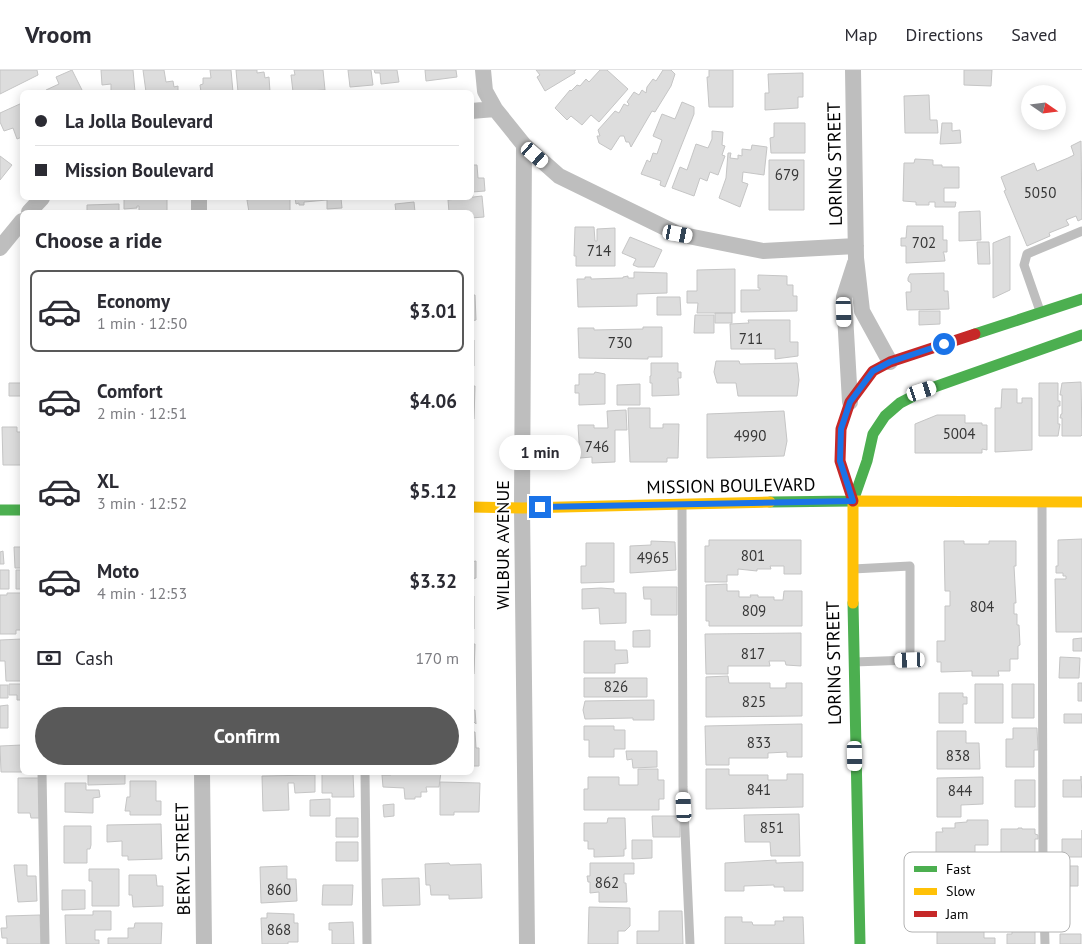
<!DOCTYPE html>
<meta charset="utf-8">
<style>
body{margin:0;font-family:"PT Sans",sans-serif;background:#f2f2f3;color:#2b2b33;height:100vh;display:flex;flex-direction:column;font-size:19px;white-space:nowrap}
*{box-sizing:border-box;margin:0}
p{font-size:16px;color:#7c7c81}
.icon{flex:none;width:28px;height:28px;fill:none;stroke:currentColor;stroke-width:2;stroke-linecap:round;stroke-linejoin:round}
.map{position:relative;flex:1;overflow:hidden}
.sheet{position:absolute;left:20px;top:140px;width:454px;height:565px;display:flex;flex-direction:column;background:#fff;border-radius:8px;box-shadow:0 2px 12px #0003}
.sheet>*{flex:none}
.guide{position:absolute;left:20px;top:20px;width:454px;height:110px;border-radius:8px;box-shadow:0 2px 12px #0003;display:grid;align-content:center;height:110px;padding:0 15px;background:#fff}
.needle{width:32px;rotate:104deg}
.tools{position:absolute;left:1021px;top:15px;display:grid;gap:10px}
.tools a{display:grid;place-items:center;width:45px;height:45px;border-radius:50%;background:#fff;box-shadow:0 2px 12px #0003;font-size:25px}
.end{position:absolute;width:22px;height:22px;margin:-11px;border:6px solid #1a73e8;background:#fff;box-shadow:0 0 0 2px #fff}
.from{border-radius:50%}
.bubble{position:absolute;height:35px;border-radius:18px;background:#fff;box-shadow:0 2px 12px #0003;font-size:16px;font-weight:700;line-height:35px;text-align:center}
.car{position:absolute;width:15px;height:30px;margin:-15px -8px;border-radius:6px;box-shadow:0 0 4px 1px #0007;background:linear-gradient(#fff 24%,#345 0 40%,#fff 0 76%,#345 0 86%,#fff 0)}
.guide b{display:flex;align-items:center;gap:18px;height:48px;font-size:19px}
.guide b+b{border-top:1px solid #e1e1e2}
.guide i{width:12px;height:12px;background:#2b2b33}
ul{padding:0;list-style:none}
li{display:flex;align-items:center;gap:15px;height:82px;margin:0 10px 8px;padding:0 5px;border:2px solid transparent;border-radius:8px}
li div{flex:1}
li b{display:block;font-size:19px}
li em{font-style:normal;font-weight:700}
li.selected{border-color:#595959}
li>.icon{width:45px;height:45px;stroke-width:1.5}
h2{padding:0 15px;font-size:22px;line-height:60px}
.pay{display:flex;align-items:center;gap:12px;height:55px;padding:0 15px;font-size:19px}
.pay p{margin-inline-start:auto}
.primary-button{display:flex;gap:10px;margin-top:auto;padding:10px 15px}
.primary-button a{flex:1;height:58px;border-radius:30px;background:#595959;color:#fff;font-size:20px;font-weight:700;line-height:58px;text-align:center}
header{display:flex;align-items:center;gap:30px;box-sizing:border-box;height:70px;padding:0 25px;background:#fff;border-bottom:1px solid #e1e1e2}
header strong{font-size:24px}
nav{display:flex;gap:28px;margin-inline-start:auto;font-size:18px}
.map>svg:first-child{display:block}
.building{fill:#ddd;stroke:#c5c5c5}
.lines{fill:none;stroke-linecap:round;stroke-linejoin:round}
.lane{stroke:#bebebe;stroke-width:9}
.street{stroke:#bebebe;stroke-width:16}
.fast{stroke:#4caf50;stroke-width:11}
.slow{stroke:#ffc107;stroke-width:11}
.jam{stroke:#c62828;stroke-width:11}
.route{stroke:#1a73e8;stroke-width:6}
.labels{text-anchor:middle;stroke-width:4;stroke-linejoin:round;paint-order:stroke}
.number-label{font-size:15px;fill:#373737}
.street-label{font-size:18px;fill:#000;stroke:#fff}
.key{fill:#fff;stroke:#b2b2b2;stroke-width:1}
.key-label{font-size:14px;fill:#000}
</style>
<header>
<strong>Vroom</strong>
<nav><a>Map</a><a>Directions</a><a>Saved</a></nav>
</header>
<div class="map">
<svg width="1082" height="874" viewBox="0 0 1082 874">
<rect width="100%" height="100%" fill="#fff"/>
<path class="building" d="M0,0H37L38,5L0,24Z
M72,0L83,22H45L46,20L59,14L56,7Z
M101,0H133L135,22H111V14L102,15Z
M143,0H164L166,12L173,11L174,17L178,16V22H146Z
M210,0H231L233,22H201L200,15L203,14V8H211Z
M236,0H257V3L264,2L265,8L269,7L270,22H238Z
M294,0H323L325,20L293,22L291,5H295Z
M348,0H371L373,15L350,17Z
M374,0H397L399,12L381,14L380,3H375Z
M425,0H456L457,7L426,11Z
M536,0H576L574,1L575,3L545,21L537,7L540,5Z
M600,0H607L628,19L599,52L591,45L582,55L571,46L567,50L555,38L570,20L571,21L577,15L580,16L586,9L589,12Z
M663,0H671L675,4L671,16L655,42L652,41L631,77L629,72H626L624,66H620L611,80L599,73L597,66H600L598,60L615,41L619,43L624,34L628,36L629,34L627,32L634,22L639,25L642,20L646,23L647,17L653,9L656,11Z
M709,0H733V37H709L707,7H709Z
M964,0H992L991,16L964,15Z
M803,3V27H798V38L765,40V23H769L768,4Z
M929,25L930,50H937L938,63H905L904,26Z
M682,32L694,37V44L665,117L660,115L661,111L641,104L647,90L650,92L653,83L657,84L662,70L653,66L662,44L675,49Z
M22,33V67L17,69L13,58L4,61L0,52V43Z
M774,53H805V83H771L770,68L774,67Z
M942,53H952V61L960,60L961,73L940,74Z
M712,61L723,62L722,75L725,76L722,85L725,86L718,105L710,102L707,111L700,108L694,126L672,118L680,97L687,100L696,74L708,78L712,69Z
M1081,71L1082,149L1078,151L1076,146L1066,150L1069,155L1049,163L1050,166L1027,176L1004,121L1006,120L1001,107L1034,93L1037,101L1068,88L1074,85L1071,76Z
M752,75L767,77L764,105L743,102L742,112L748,114L740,137L719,128L726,108L728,83H731L730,88L738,89V85L742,86V79L751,80Z
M471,81L473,95H477L478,108H484L485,121L472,122L473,126H471Z
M0,86L12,95L0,110Z
M915,89L933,90V95H942V97H959V118H944V132H956L955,137H935V132H929V135H916V132L903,131L904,93H914Z
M769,90H804V140H769Z
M482,126L484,147L471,148V142H449L448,130Z
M124,128H167V141L163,142H139V136H137V138L124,139Z
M256,128H290V142H249L247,130Z
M295,128H341L342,138L327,139V130L304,132V135H299V133L296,134Z
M414,132L415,142H396L395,134Z
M119,134V142H87V135Z
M980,141L981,170L959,171V142Z
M907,156H943V170H947V182H943L944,184L945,191L906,193V176H901V168H906Z
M575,157H594L595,171H597V159L615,158V196H576V186H574Z
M1010,166V220L993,228V173Z
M630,167L662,180L654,197H638L633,195L636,189L622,183Z
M977,172H989L990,194H978Z
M735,199V243H697L698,233H687V221H697V200Z
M634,202L667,203V223L637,224V236L578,237L577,209H585V207H591V209L623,208V207L628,206V208H634Z
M944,203V221H948L949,239L907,240L906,222H911V213L908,211V208L910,204Z
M758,205L787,206V215H793V226H797V241L741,242V220H760V218H758Z
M471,225H475L476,250L471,251Z
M657,227H680L681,245H657Z
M919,241H940V254L919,255Z
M715,243H732V253H715Z
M695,245H714V263H694Z
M748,250H790V272H798V286L775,289V279H731L730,254L749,253Z
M643,257H662V287H648V289L579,288L578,258H594V260L643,259Z
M471,270H474V296H471Z
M716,291H739L740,294L797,293L799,310L797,326H738L736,313H717L714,302Z
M651,293H678V302H681V308H678L679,325L652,326V313H650V306H651Z
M595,302L605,304V334L579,335V323H575V315H579V304H594Z
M1081,312L1082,365L1081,366H1062V348H1060L1061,344H1062V325H1060L1062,313Z
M9,313H22V326H9Z
M1039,313H1058V331H1060V336H1058V354H1060L1058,366H1039Z
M640,314V335H617V315Z
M471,316H475L474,349H471Z
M1002,319H1017V333H1022V328H1032V380L995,382V338H1001Z
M628,338H650V358H663V354H679L678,388H667V392H630Z
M626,340L627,360H615V392L592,393V387L580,388L578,355H594V358H608L607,341Z
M784,341L787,371L784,386L707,388V344Z
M937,345H965V353H982V355H987V380L982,379V383H915V354Z
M2,357H17V362H22V395H3Z
M1082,469V562H1056L1055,509H1066V506H1063V503H1056V496H1058V470Z
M709,470H801V504H784V496H770L771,499H757V501L738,499V505H727V512H705V476H709Z
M651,471L675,472L676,500L630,503V476L651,475Z
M944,471H964V474H989V471H1016V496H1014L1016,533H1014V544H1017V555H1019L1020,575L1018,576V589H1010V601H998L999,606H972V601L941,602V592H937V571H945V536H950V521H945Z
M586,473H614V512L581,513V496H586Z
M14,477H22V498H15Z
M3,481L4,494H0V482Z
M476,491V508L471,509V492Z
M0,500H9V519H0Z
M16,500H22V519H16Z
M727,514V521H739V527H751L750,525H758V527H774V530H783L784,521H802V556H709V551H706V515Z
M643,517H677V545H651V529H644Z
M601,518L614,519V523H626V553L600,554L599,538L582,539V519Z
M7,523H22V560H16V564H0V525H7Z
M471,526H474V559H471Z
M650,560V577H633V561Z
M801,563V596L786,595L785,591H769L770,596H728V604H706L705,564Z
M1082,568V581H1073V569Z
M22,569V611H6L5,591H0V570Z
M584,571H615V580H627L628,593L615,594V603H584Z
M471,574H475L474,604H471Z
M1060,587L1080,588L1079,608H1059Z
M728,606L729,613H770V618H786V613H802V646L706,647V607Z
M584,608H647V627H584Z
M1078,613H1082V631H1078Z
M9,614H22V630H17V625H9Z
M975,614H1003V653H975Z
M1012,614H1034V648H1012Z
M0,615H8V628H0Z
M939,623H963V627H967V634H963V653H939Z
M654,630V650H633V648L585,649L583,640L585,631Z
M8,635V658H0V636Z
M471,640H475L476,654L473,651H471Z
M1064,644H1082V653H1064Z
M802,654V687H787V682L768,683V688H729V695H706L705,656Z
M584,656H614V660H625V679H614V687H589V670H584Z
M1013,658H1037L1038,680H1034V697H1006V669H1013Z
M937,661H966V673H979L980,699H937Z
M471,662H475L476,678H479V696H471Z
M22,675V702H1L0,676Z
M626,681H657V697L633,698L632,689L627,690Z
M638,699H658V710H664V729H659V740H584V719H588V707H619V715H638Z
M706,699H729V705H768V710H787V704H803V737L706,739Z
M441,702L439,717H426L427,722H421V727H415V729H405L404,718L383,717L382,705H391V703Z
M125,703V714L88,715V704Z
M353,703L354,727H332V723H322V704Z
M315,705V722L295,723L294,713H288L289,740L263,741L262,706Z
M1081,706L1082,727H1063V710H1081Z
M983,707V734L961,735V747H937V708Z
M18,708H40L41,748H31L30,743H18Z
M1015,710H1035V737H1015Z
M130,711H156V731H161V745H130V741H125L127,727H130Z
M440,712L480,713L479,742H454V745H440Z
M65,713H86V720H99L100,727L93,728V743L65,742Z
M330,729V746H310V730Z
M394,734V746L384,747L383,735Z
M799,744L800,786H771L770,772H745L744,745Z
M652,746H680V767H653Z
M336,748H358V767H336Z
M608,748H625L626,779H624V786L594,787V779H588V771H584V753H607Z
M967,750H988V775H975V793L962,794V788H942V785H936V762H943L942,758H955V753L967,752Z
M161,754L162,789L128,790V786H122V771L107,772V755Z
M64,756H91V775L90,779H87V793H64Z
M1018,758H1022V759H1035V764L1038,765V769H1035V785H1001V759H1018Z
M1082,760V787H1062V769H1082Z
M632,770H652V788L632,789Z
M336,772H358V791H336Z
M776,790V793L803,792V821H784V817H774V815L744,816V821H725V793Z
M449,793L450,795L481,794L482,828L449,829V825H431L430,815H426L425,794Z
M590,793H634V804H624V813H626L627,832H599V822L590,823V812H588L587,806H590Z
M14,795H27V806H36L37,831L18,832Z
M287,796V809H296L297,831L261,833L260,797Z
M1061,796H1078V816H1061Z
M89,799H119V836H92V811H89Z
M129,805H156L157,816H163V836L133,837L132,825H129Z
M419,808L420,835L383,836L382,809Z
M323,815H353L352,835H322Z
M62,820H85V839L62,840Z
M589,837L630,838V856L625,861H618V874H588Z
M93,841H111V860H95V870H99V874H66L65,845H93Z
M659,841H682L683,874H637V861H659Z
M267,843L294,844V853H298V872H288V874H262L261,848H267Z
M985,843H1005L1004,849H1012V844H1019V847H1035V874H1007V864H1012V858L984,859Z
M40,845L41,874H7V868H2L1,858H7L6,846Z
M725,847H742V852H752L753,855H775V851H784L783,847H803L804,874H725Z
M353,852L354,874H332V860H329V853Z
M135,853H162L161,874H108V868H128V858H134Z
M941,853H965L984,856V868H995V874H937V855H941Z
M1060,864H1081V874H1060Z"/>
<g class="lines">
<path class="lane" d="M1040,241L1024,195L1027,184L1082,161
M1042,432L1043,802L1045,874
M682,436L683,717L690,874
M853,499L910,496V590L854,592
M42,702L45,874
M365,702L367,874"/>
<path class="street" d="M483,0L485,21L495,39L524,75L559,106L678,164L763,181L856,176
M853,0L856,188L862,241L890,292
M471,41L495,39
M524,75L522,438L527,874
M199,128V142
M29,142L42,128
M0,178L22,151
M850,332L844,227L855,193
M202,702L204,874"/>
<path class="fast" d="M975,264L1082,229
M853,431L867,391L873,364L885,346L900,333L923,321L1082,265
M770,432L853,431
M0,440H22
M853,533L860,874"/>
<path class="slow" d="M471,437L522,438L770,432
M853,533V431L1082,432"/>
<path class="jam" d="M853,431L840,391L841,359L850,332L873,301L890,292L975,264"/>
</g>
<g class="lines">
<path class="route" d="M540,437L853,431L840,391L841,359L850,332L873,301L890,292L944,274"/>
</g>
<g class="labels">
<g class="number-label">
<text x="787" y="110">679</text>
<text x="1040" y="128">5050</text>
<text x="924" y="178">702</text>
<text x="599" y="186">714</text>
<text x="751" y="274">711</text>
<text x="620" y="278">730</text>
<text x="959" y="369">5004</text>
<text x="750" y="371">4990</text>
<text x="597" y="382">746</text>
<text x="753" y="491">801</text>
<text x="653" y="493">4965</text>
<text x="982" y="542">804</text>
<text x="754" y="546">809</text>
<text x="753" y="589">817</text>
<text x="616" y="622">826</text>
<text x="754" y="637">825</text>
<text x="759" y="678">833</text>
<text x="958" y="691">838</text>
<text x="759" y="725">841</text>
<text x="960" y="726">844</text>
<text x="772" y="763">851</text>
<text x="607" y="818">862</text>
<text x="279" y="825">860</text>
<text x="279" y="865">868</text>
</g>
<g class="street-label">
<text transform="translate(835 94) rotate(-91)" y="6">LORING STREET</text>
<text transform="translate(731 416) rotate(-1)" y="6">MISSION BOULEVARD</text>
<text transform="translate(503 475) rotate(-90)" y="6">WILBUR AVENUE</text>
<text transform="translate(834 593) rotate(-91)" y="6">LORING STREET</text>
<text transform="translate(183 789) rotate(-91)" y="6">BERYL STREET</text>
</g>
</g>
<rect x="904" y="782" width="166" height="80" rx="8" class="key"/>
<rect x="914" y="796" width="23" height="6" fill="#4caf50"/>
<rect x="914" y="818" width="23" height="7" fill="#ffc107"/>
<rect x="914" y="841" width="23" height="6" fill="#c62828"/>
<g class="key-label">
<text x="946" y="804">Fast</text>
<text x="946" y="826">Slow</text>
<text x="946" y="849">Jam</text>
</g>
</svg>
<div class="tools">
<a><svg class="needle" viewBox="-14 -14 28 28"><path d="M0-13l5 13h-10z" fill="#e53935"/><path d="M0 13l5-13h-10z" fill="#7c7c81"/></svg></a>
</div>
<i class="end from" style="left:944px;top:274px"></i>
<i class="end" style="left:540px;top:437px"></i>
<div class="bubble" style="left:499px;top:365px;width:82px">1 min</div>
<i class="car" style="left:535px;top:85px;rotate:131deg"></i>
<i class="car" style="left:678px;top:164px;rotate:101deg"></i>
<i class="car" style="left:844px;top:242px;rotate:178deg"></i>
<i class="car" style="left:922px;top:321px;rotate:72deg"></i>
<i class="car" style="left:910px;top:590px;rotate:268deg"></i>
<i class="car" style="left:855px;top:686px;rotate:179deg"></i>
<i class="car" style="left:684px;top:737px;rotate:357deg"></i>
<div class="guide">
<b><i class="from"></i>La Jolla Boulevard</b>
<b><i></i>Mission Boulevard</b>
</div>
<section class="sheet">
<h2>Choose a ride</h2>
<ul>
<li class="selected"><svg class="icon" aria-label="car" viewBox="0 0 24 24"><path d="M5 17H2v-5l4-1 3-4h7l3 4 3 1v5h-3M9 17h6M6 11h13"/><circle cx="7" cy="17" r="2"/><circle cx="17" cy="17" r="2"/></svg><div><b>Economy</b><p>1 min · 12:50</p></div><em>$3.01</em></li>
<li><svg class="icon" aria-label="car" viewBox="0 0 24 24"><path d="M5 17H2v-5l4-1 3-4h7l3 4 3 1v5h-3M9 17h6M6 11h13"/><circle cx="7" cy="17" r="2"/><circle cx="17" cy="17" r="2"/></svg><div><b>Comfort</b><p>2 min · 12:51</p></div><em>$4.06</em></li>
<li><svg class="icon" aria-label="car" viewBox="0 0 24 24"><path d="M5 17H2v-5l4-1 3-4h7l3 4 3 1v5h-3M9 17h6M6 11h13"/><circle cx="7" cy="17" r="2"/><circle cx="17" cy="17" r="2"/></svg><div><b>XL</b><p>3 min · 12:52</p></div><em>$5.12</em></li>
<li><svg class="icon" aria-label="car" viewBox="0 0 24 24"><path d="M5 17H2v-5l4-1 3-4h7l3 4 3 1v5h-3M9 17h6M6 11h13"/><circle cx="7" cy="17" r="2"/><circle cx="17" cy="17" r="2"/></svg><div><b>Moto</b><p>4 min · 12:53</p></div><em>$3.32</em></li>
</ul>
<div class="pay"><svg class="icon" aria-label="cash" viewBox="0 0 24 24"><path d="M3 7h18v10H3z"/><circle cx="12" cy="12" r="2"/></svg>Cash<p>170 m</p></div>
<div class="primary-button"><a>Confirm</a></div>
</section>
</div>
